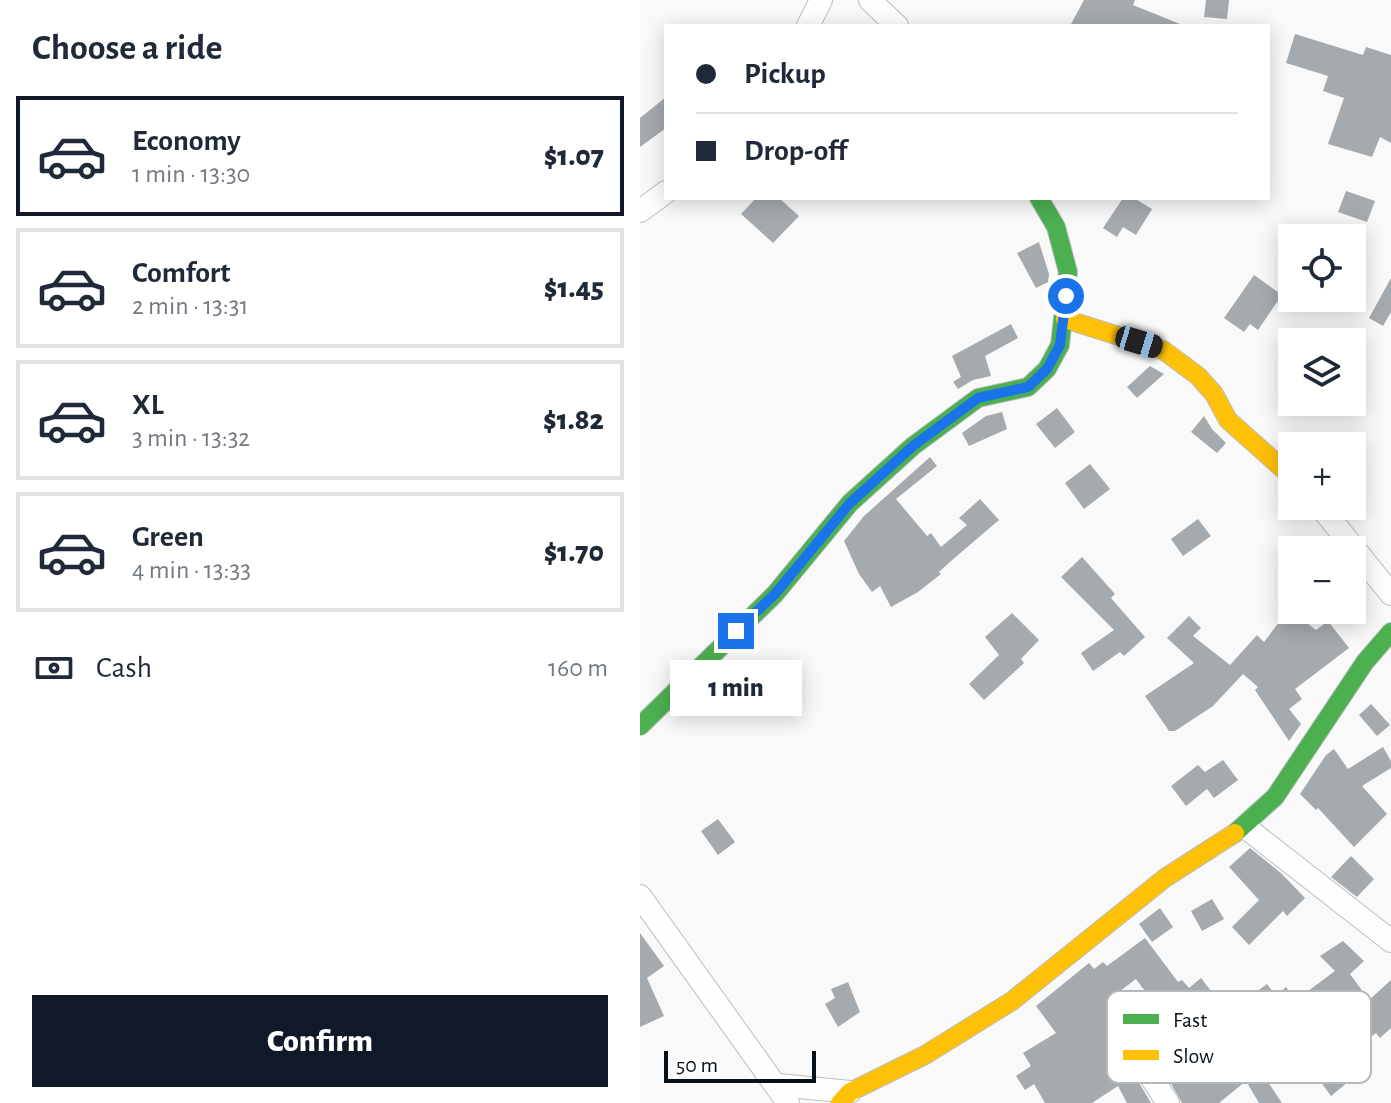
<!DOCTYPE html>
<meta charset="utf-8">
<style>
body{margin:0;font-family:"Alegreya Sans",sans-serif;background:#f6f6f7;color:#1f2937;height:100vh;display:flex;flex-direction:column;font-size:30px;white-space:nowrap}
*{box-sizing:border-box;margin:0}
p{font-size:26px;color:#747a83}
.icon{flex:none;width:44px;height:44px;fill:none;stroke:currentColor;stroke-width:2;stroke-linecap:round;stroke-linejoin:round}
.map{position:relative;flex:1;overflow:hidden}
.sheet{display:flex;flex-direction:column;background:#fff;width:640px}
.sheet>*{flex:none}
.guide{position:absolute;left:24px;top:24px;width:606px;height:176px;border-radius:0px;box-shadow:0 4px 20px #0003;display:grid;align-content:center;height:176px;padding:0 32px;background:#fff}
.buttons{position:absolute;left:638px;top:224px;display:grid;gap:16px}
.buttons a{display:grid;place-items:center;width:88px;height:88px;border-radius:0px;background:#fff;box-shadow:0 4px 20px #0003;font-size:40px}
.scale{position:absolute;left:24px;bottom:20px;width:152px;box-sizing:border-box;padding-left:8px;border:4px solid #07111a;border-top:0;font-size:22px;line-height:28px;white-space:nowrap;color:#07111a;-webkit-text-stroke:6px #fff;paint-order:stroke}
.end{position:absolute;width:36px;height:36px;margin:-18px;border:10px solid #1a73e8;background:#fff;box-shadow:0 0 0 4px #fff}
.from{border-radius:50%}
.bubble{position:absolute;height:56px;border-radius:0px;background:#fff;box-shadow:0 4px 20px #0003;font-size:26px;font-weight:800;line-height:56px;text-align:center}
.car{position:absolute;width:24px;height:48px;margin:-24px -12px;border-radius:10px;box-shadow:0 0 6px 2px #0007;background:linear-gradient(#222 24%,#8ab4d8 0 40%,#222 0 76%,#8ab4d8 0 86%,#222 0)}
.guide b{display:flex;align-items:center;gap:28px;height:76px;font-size:30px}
.guide b+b{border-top:2px solid #e0e1e3}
.guide i{width:20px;height:20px;background:#1f2937}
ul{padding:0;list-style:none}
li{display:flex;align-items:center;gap:24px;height:120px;margin:0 16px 12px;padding:0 16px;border:4px solid #e0e1e3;border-radius:0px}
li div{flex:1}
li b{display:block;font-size:30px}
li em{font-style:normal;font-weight:800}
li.active{border-color:#111827}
li>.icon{width:72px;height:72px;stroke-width:1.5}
h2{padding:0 32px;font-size:36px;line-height:96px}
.pay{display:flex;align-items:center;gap:20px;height:88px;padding:0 32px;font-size:30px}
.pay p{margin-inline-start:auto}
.primary-button{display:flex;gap:16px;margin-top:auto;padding:16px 32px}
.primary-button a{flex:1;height:92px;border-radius:0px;background:#111827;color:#fff;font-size:32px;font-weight:800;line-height:92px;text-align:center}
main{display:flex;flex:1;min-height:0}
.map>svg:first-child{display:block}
.building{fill:#a5aaaf;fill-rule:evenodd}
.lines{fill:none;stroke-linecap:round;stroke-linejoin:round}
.street-casing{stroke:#b9bec3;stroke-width:24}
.fast-casing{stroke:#b9bec3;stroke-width:20}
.slow-casing{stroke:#b9bec3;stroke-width:20}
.street{stroke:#fefefe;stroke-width:22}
.fast{stroke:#4caf50;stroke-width:18}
.slow{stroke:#ffc107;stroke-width:18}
.route{stroke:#1a73e8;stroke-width:10}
.key{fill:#fff;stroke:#b5b8ba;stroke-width:2}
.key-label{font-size:22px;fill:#07111a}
</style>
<main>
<section class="sheet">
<h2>Choose a ride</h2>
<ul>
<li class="active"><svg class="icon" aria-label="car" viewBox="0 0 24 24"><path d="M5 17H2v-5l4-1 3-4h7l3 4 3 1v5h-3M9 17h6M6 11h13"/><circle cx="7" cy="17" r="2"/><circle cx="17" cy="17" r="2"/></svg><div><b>Economy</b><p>1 min · 13:30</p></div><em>$1.07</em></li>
<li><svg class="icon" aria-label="car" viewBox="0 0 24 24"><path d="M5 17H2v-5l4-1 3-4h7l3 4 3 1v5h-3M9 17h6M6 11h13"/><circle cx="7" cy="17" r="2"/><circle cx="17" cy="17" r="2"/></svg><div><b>Comfort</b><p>2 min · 13:31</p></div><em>$1.45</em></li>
<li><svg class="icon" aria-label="car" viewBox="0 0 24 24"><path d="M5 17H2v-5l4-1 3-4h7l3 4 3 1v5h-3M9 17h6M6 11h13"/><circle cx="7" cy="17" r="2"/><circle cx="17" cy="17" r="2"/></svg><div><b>XL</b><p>3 min · 13:32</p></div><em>$1.82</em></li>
<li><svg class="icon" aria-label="car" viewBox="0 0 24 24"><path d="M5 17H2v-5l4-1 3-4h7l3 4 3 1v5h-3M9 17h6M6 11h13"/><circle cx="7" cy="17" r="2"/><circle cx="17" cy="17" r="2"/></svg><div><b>Green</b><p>4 min · 13:33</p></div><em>$1.70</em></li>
</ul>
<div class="pay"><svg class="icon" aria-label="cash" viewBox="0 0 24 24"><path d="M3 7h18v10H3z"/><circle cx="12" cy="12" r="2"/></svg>Cash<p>160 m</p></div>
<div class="primary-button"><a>Confirm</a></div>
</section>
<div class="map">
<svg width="751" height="1103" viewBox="0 0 751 1103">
<rect width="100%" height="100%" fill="#f9f9f9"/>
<path class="building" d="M444,0H495L493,5L545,26H430Z
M566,0H589L587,19L564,17Z
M655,34L723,55L726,47L751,55V143L740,137L732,157L688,144L704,98L683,91L688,76L646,63Z
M26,97V128L0,147V118Z
M706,191L735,201L727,222L698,212Z
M116,198H139L159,216L133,243L101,214Z
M483,198H494L512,209L496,235L483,227L477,237L463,228Z
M399,242L409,274L408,282L396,288L377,253Z
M614,275L642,295L618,330L610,324L604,332L584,318Z
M751,278V312L743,326L729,318Z
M371,324L378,338L345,356L351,376L333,380L318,389L313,382L321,377L312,356Z
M510,366L524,374L497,398L487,387Z
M417,408L435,432L415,448L396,424Z
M362,412L367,429L329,446L322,433L346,416Z
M564,416L572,429L586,443L577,453L551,432Z
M290,457L297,466L256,499L287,536L291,533L301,547L327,525L319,518L340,499L359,520L311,561L299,572L301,574L278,592L251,607L240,586L232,592L219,574L204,541L224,516Z
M450,464L470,489L444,509L425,483Z
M558,519L571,536L543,556L531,539Z
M442,557L475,594L471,598L505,637L484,656L480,652L453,671L441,653L474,630L421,577Z
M649,609L676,630L688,621L709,648L655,689L662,699L649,709L661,724L649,741L615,690L618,687L603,674L573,706L535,731H529L505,696L554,663L527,638L549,616L561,628L553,636L590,665L617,635L624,642Z
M372,613L399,640L381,659L384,663L344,700L329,684L359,655L345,637Z
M104,677L114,696L94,706L85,687Z
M731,704L750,725L737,736L719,715Z
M743,747L751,761V768L722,786L747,814L714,847L678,808L676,810L660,794L686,755L694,749L708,769Z
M583,760L598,780L574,798L567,789L546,806L531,786L558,765L565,772Z
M78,819L95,842L78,855L61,831Z
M610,848L641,873L665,898L647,916L643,911L609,945L592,927L619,900L589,867Z
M711,856L734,879L717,897L691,877Z
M572,899L584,919L562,931L551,911Z
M520,908L533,927L512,942L499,924Z
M0,933L24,966L7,978L24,1016L0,1027Z
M505,938L538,982L542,980L549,988L561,978L588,1013L627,984L636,996L646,987L656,1000L695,971L680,956L703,941L724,961L710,974L729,1000L751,980V1028L740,1038L736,1033L711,1052L724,1069L691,1096L630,1013L598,1037L642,1103H619L606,1081L579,1103H542L521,1066L509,1060L497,1067L495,1076L511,1103H487L478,1086L452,1103H405L394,1084L385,1090L376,1076L391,1066L383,1053L416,1033L396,1006L449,963L454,969L463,962L467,966ZM496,979L521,1013L493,1032L468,1000Z
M208,982L220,1012L198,1027L185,1004L195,998L191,989Z"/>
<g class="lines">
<defs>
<path id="street" d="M230,0L257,26
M168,26L181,0
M0,211L26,192
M680,506L751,594
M605,827L751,941
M0,896L148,1103
M509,1074L528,1103
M138,1085L210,1092"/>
<path id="fast" d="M0,726L135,594L210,503L273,446L338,398L388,387L407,369L420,345L428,272L416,227L399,198
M595,833L635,797L725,662L751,632"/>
<path id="slow" d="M425,319L523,350L558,376L574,394L588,420L652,477
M200,1103L210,1092L285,1055L372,1001L525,878L595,833"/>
</defs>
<use href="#street" class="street-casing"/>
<use href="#fast" class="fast-casing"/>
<use href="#slow" class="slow-casing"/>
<use href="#street" class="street"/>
<use href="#fast" class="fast"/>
<use href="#slow" class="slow"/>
</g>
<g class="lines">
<path class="route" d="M96,631L135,594L210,503L273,446L338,398L388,387L407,369L420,345L426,296"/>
</g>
<rect x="467" y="991" width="264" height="92" rx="12" class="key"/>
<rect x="483" y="1014" width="36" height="10" fill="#4caf50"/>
<rect x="483" y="1050" width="36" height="10" fill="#ffc107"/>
<g class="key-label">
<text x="533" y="1027">Fast</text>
<text x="533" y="1063">Slow</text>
</g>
</svg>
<div class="buttons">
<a><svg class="icon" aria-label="locate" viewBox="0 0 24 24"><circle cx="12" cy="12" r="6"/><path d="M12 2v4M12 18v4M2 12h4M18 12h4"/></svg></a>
<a><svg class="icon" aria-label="layers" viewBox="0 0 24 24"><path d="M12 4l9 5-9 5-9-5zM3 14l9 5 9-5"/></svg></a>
<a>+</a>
<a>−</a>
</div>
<div class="scale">50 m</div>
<i class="end from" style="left:426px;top:296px"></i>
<i class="end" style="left:96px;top:631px"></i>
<div class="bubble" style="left:30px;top:660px;width:132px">1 min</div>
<i class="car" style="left:499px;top:342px;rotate:107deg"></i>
<div class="guide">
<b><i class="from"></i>Pickup</b>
<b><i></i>Drop-off</b>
</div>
</div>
</main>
